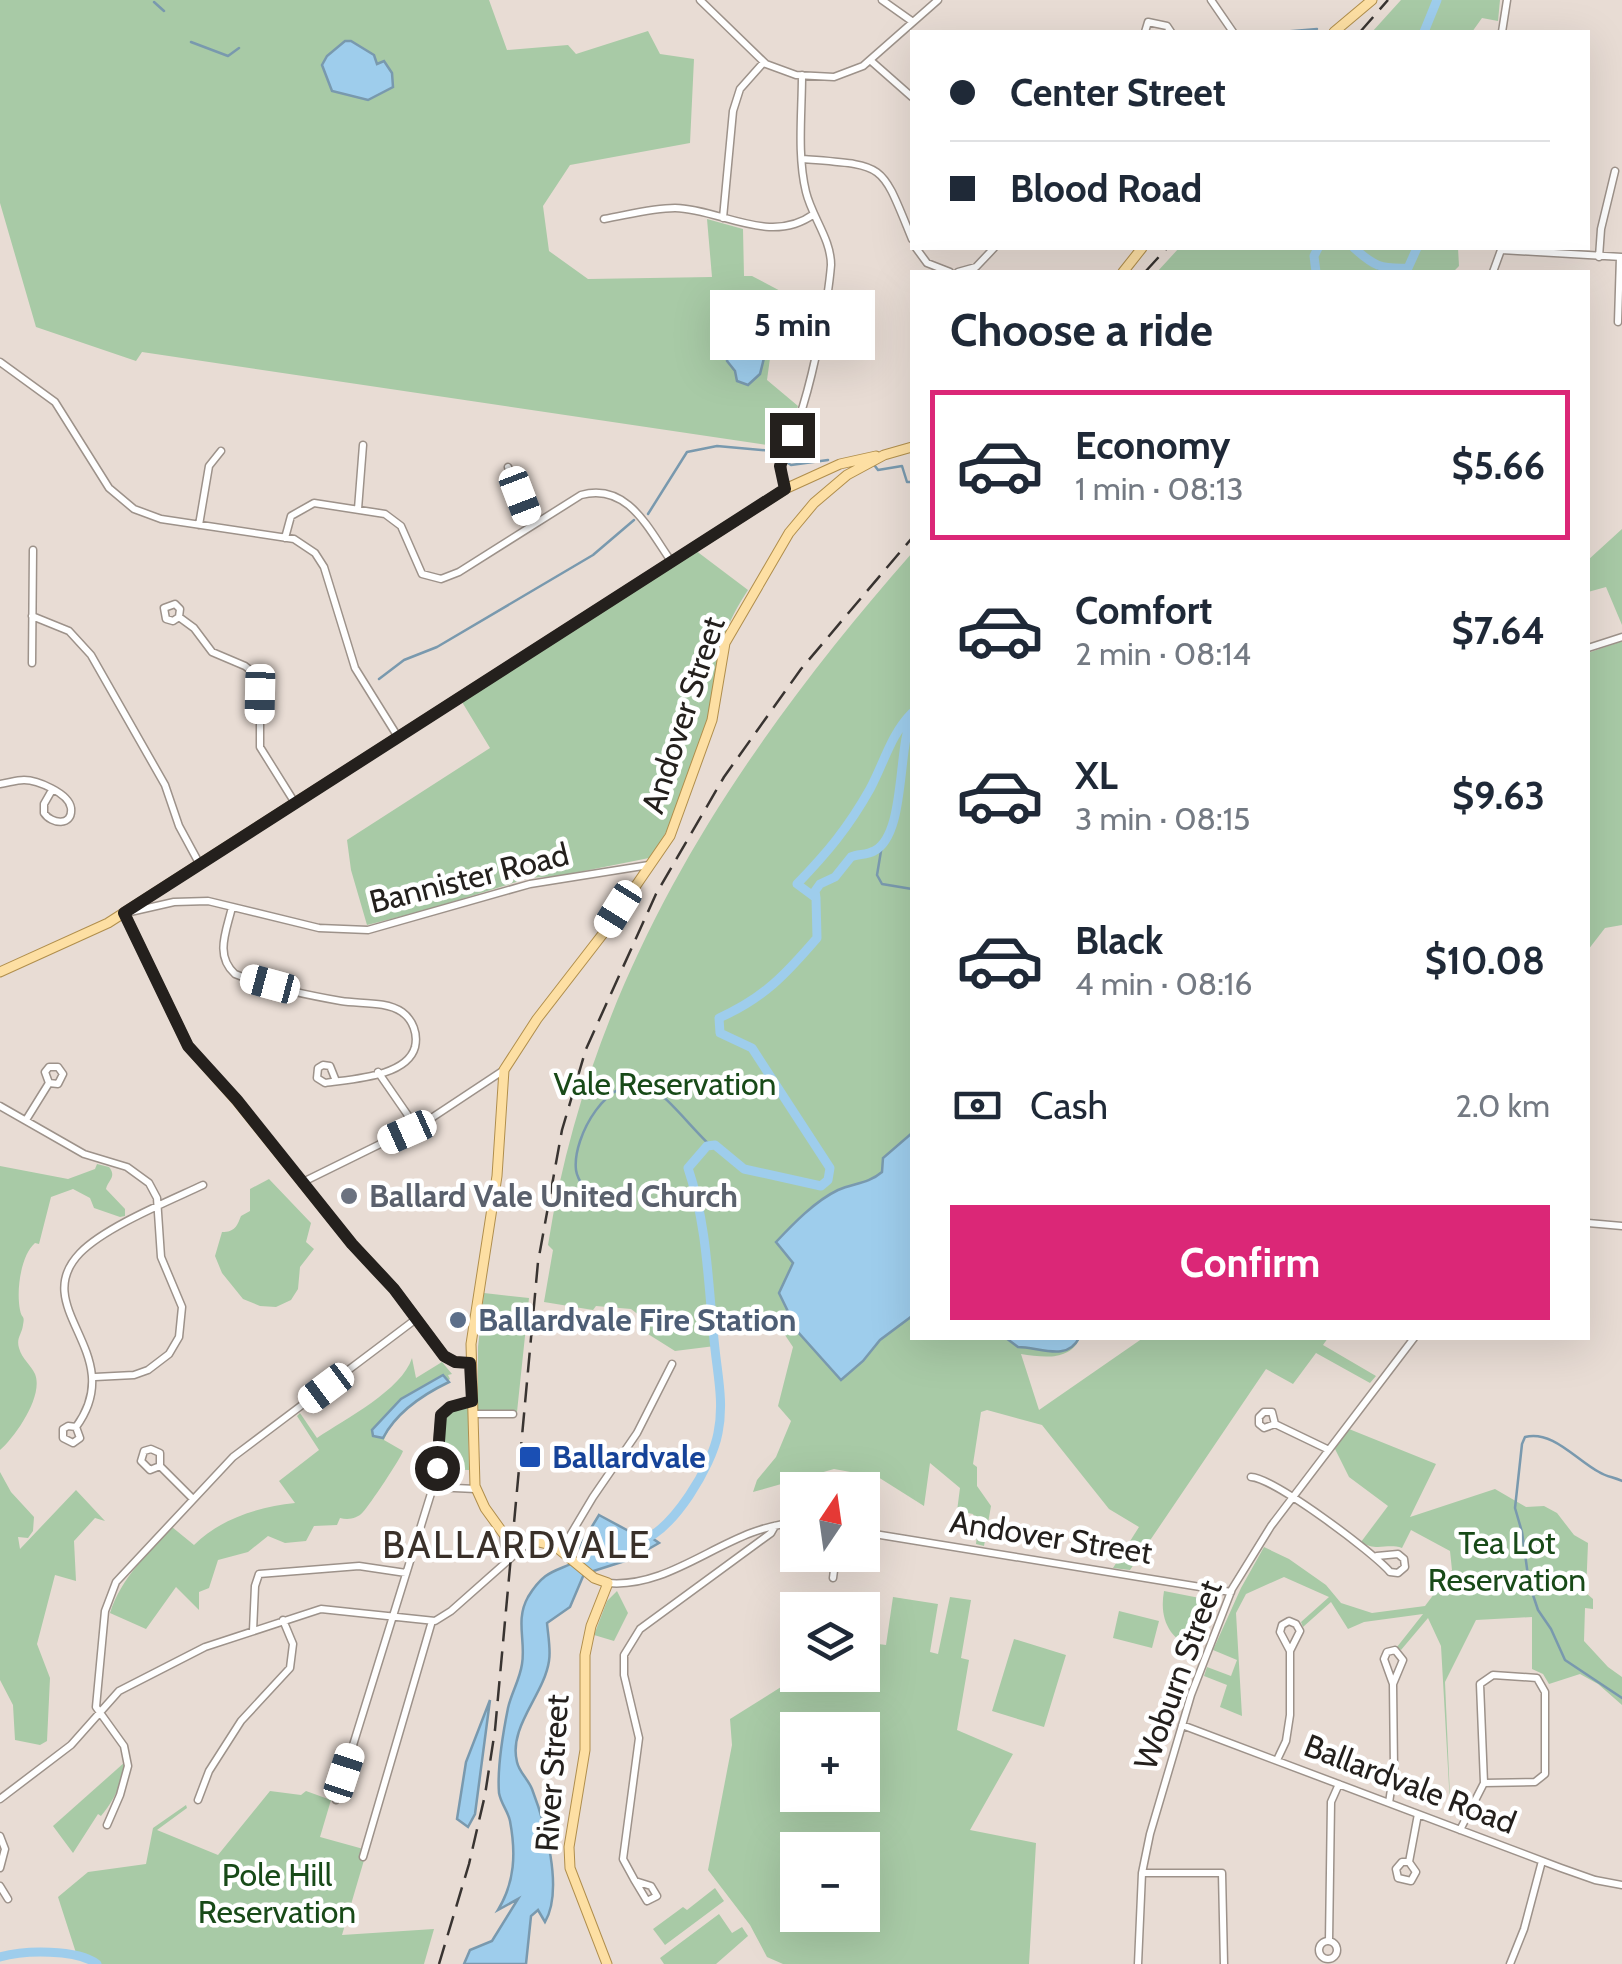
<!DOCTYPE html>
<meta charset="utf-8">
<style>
body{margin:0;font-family:Cabin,sans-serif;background:#f6f6f7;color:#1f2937;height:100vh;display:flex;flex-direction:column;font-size:38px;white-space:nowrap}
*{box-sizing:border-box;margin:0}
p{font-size:32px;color:#747a83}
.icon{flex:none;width:55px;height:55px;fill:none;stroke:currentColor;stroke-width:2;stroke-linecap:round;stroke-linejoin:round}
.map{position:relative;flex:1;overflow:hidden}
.panel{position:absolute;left:910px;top:270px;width:680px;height:1070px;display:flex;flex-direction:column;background:#fff;border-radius:0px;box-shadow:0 10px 40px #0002}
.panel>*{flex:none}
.top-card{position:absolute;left:910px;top:30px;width:680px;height:220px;border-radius:0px;box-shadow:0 10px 40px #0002;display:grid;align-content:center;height:220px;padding:0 40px;background:#fff}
.needle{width:65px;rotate:13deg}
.buttons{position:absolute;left:780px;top:1472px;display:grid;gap:20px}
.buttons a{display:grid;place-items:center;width:100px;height:100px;border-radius:0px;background:#fff;box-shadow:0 10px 40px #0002;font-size:50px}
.end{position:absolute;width:45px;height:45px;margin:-22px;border:12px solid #24201d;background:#fff;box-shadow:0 0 0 5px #fff}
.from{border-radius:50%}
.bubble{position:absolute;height:70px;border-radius:0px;background:#fff;box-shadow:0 10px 40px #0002;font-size:32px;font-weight:700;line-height:70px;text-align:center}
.car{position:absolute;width:30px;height:60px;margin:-30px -15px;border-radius:12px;box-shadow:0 0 8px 2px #0007;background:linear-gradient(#fff 24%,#345 0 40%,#fff 0 76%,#345 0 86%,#fff 0)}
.top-card b{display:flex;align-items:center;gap:35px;height:95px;font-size:38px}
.top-card b+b{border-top:2px solid #e0e1e3}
.top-card i{width:25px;height:25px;background:#1f2937}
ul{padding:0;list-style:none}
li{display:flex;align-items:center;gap:30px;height:150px;margin:0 20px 15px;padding:0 20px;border:5px solid transparent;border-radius:0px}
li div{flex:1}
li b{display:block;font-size:38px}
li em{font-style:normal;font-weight:700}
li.active{border-color:#db2777}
li>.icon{width:90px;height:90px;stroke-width:1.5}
h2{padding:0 40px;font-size:45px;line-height:120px}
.pay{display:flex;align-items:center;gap:25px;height:110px;padding:0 40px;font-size:38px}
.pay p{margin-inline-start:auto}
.button{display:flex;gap:20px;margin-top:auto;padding:20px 40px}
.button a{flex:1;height:115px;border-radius:0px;background:#db2777;color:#fff;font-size:40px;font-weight:700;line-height:115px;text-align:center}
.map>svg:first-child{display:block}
.green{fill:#a8caa6;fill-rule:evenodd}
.water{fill:#9ecdec;stroke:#7999ae;stroke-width:2.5}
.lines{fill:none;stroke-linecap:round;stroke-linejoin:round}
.stream{stroke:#7999ae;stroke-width:2.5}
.river{stroke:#9ecdec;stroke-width:9}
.minor-casing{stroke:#9d928a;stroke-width:9}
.major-casing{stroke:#b08e4c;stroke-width:11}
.minor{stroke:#fff;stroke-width:6}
.major{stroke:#fddfa3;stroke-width:9}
.rail{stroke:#393431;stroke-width:2.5;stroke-dasharray:20 10;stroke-linecap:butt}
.route{stroke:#24201d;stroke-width:12}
.worship-dot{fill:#6b7280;stroke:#fff;stroke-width:4}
.service-dot{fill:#5c6f8a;stroke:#fff;stroke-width:4}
.transit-dot{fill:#1a4fb4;stroke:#fff;stroke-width:4}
.labels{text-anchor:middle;stroke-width:9;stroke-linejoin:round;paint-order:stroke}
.street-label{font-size:32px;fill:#24201d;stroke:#fff}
.park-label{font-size:32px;fill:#184a18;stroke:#fff}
.worship-label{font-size:32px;font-weight:bold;fill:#5b616d;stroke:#fff;text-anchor:start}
.service-label{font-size:32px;font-weight:bold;fill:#4e5e75;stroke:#fff;text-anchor:start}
.transit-label{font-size:32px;font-weight:bold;fill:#164399;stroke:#fff;text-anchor:start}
.quarter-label{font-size:38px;letter-spacing:2.5px;fill:#3a312a;stroke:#fff}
</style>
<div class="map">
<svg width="1622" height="1964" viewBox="0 0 1622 1964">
<rect width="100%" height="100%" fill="#e8dcd4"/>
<path class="green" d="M0,0H489L507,50L568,45L576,54L648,31L660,54L694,59L690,143L570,165L543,206L549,251L588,279L712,277L707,219L743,229L744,276H752L820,312L815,333L771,351L767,380L798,406L781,445L774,446L142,352L136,361L36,327L0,203Z
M1401,0H1500L1498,21L1482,18L1472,32H1372Z
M1179,248H1458L1459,266L1453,272H1157Z
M1622,529V625L1606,587L1588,592V560Z
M695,550L748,590C715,640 720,660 709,714C700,753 675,828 649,858L559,876L529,878L423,911L367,925L351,870L347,840L490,748L462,702Z
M912,553V1338H1080C1069,1362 1042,1357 1021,1354L1039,1410L1143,1338H1328L1323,1345L1376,1376L1370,1383L1316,1353L1293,1384L1266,1369L1130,1570L1113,1568L1139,1527L1109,1509L1042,1425L987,1410L981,1412L973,1464L977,1467V1486L991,1506L984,1546L976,1544L978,1527L973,1514L957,1511L960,1488L930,1463L924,1506L878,1477L834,1469L753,1492L757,1480L776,1457L791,1421L778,1406L793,1347L783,1332L741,1322L714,1324L715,1346L675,1351L640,1329L644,1319L631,1309L596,1306L593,1310L544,1302L553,1250L548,1245C591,973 734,756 912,553Z
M1622,641V925L1605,928L1588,950V653Z
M97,1164L109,1167C117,1177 108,1180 106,1189L125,1209V1216L120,1217L94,1208L90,1198L73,1189L51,1197L39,1244L35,1243C21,1255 16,1290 20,1310C22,1320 25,1314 23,1325C22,1334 16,1338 19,1348C22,1359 31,1365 35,1374C44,1396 15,1437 0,1450V1166L68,1179L95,1169Z
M269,1179L311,1223L306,1242L314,1249L300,1267L298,1289L291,1300L276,1307L260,1306L243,1299L222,1273L215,1256L222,1232C235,1232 237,1226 241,1216L250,1211V1189Z
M484,1293L529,1298L517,1412H478V1347Z
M412,1358L416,1378L442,1362L452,1374L448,1375L450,1379C425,1396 395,1410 384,1440L403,1451C401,1458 369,1506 363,1512C357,1519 348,1520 340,1518L337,1525L314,1526L306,1541L285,1543L268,1536L248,1552L218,1560L209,1588L199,1592V1610L176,1587L146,1629L110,1613C121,1578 148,1553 172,1527L194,1545C220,1519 258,1507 295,1503L279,1481L319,1450L297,1416L300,1413L317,1438C345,1419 402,1390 412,1358Z
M468,1408L469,1470L441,1469L443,1420L452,1411Z
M1349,1429L1436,1464L1410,1517L1495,1489L1526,1507L1544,1506L1557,1513L1574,1535L1588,1543L1586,1593L1593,1599V1609L1585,1608L1584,1641L1608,1667L1622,1677V1705L1598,1684L1580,1674L1549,1684L1543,1674L1532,1669V1617L1476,1620L1445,1682L1451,1821L1441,1646L1428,1618L1401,1650L1397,1647L1423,1614L1364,1622L1348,1629L1331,1602L1303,1627L1301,1622L1329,1597L1284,1577L1246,1594L1236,1613L1242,1716L1220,1707L1227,1685L1204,1676L1207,1667L1231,1676L1237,1660L1213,1650L1241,1588L1264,1547L1289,1559L1326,1585L1341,1603L1372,1613L1425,1606L1452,1570L1450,1551L1411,1530L1402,1548C1387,1543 1376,1552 1361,1542L1388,1506L1349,1477L1334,1447Z
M0,1472L11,1492L34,1517L33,1531L28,1538L18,1537L20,1549L76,1490L105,1521L95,1518L74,1541L76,1581L55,1575L37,1644L50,1678L47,1741L40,1745L15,1740L13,1705L0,1680Z
M617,1591L628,1613L614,1641L594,1635L607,1601Z
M1164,1591L1215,1601L1196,1650C1169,1639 1159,1619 1164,1591Z
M893,1597L938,1604L930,1652L938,1654L950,1597L971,1600L961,1658L969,1660L957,1730L1013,1754L970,1830L1036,1843L1029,1964H783L767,1957L750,1925L708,1870L732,1745L730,1719L800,1675H862L863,1642L886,1645ZM862,1730V1795H798V1730ZM862,1850V1915H798V1850Z
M1119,1611L1159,1621L1152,1648L1113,1638Z
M1014,1639L1066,1655L1044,1727L992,1711Z
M125,1762C124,1781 113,1802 101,1816L98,1814L73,1853L53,1826Z
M270,1791L301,1795L306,1791L331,1800L320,1837L367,1850L342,1935L434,1929L424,1964H95L77,1956L58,1897L88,1872L146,1864L153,1828L186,1805L187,1808L157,1830L218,1855Z
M715,1888L724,1901L665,1945L653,1929L683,1907L687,1910Z
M719,1914L732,1933L742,1927L748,1936L716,1964H664L660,1958Z"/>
<path class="water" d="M345,41H351L374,55L377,64L384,61L392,73L393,87L368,100L332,91L322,65L327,56Z
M732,337L739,345L750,347L764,358L760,374L748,385L737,381L735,371L727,361Z
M912,1133V1316L880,1340L863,1361L841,1380L798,1332L779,1293L793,1263L776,1242C793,1224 815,1201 838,1190C854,1183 868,1184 882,1172L883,1158Z
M1006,1338H1079C1067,1362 1039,1347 1018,1347Z
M443,1375L449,1382C424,1394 396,1413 383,1438L373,1436L372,1430L401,1399Z
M599,1515L638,1536L642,1531L659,1543L631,1559L584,1574L570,1607L547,1623C548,1635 551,1650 549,1661C544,1695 508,1727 517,1762C519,1772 528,1779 532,1789C545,1823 564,1889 545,1922L538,1910L531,1916L526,1964H464L470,1950L492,1941L518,1899L498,1910C515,1882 516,1853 510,1821C508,1811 501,1804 499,1793C497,1768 503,1733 508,1708C511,1694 520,1679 522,1664C526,1641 515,1620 528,1597C547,1566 558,1573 582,1558L580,1546Z
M490,1700L475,1814L468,1827L457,1819L466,1762Z"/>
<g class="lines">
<path class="stream" d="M154,2L164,11
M1281,32L1317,29
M191,42L228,56L239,48
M1378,272L1380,267
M786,462L791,465L828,460
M875,466L878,470L902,466L907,482H912
M648,514L687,452L717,446L773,451L777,455
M379,679L404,660L437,647L593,555L634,520
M882,845L877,875L882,884L912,889
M596,1191H586C582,1185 577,1178 576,1170C572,1137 609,1072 648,1086C664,1092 695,1132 711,1146
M1622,1481C1614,1477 1607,1477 1599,1472C1576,1460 1553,1430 1525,1437L1522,1444L1515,1508L1522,1532L1529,1583L1538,1610L1551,1629L1565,1660L1622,1698"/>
<path class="river" d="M1424,32L1437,0
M1354,248C1374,266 1380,269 1408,268L1417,248
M1316,272L1314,256L1318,248
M816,898L815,891L820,884L835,877L851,857C858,854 867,855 874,851C906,835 897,750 912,717
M640,1541C673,1531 712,1466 718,1433C724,1404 718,1377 715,1349C708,1287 708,1227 688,1168L707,1146L715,1145L744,1169L821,1186L828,1180L830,1168L752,1048L720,1033L719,1018C764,998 786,974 817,938L816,898L797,884C827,853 848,828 870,789C884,763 891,734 912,713
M0,1957C24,1950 77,1949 97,1964"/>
<defs>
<path id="minor" d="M700,0L766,64L796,75L834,77L863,66L938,0
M882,0L913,22
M1211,0L1233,32
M1145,32L1148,22L1167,26L1171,32
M1502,32L1507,0
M870,60L912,97
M803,159C887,166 880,161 912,239
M723,218L733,111L740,89L764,62
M604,219C627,215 652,208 675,208C721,209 770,246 814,214
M916,248L927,263L950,272
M1501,250L1622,257
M1599,257L1601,229L1615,171
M958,272L976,267L994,248
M1493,272L1501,250
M1618,322L1620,257
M0,362L55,402L109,488L134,509L161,519L294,539L315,553L324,567L355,668L398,737
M508,467L531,526
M785,489C775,457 794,436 803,406C814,370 828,303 831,265C831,239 812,217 806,192C797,155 802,113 802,75
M358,509L363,445
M199,525L209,466L221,451
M285,538L291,516L314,503L385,514L401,526L422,574L441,579L459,572L581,495C628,482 649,530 671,561
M32,616L69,631L91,655L165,785L179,826L199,863
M179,617L180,609L175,604L164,608L166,619L173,621L179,617L194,628L212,652L245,666L255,674L260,690V747L295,803
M1588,648L1622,637
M32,663L33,550
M0,784C8,783 16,780 24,780C37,780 69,793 71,808C73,827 51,824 44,813V804L52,790
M232,907C227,930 214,955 235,974C266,987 307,995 341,1001C360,1004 386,1001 402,1012C413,1020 418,1034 415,1047C407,1077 351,1079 325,1083L317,1078L318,1068L323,1065L330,1066L336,1081
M130,912L174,902L208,901L319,928L368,930L530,884L649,865
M378,1072L416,1127
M0,1106L84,1154L127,1167L149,1183L157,1198L161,1257L182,1307L179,1337L169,1354L148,1370L134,1375L95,1377
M26,1120L49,1083L58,1084L63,1074L58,1067H49L45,1072L49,1083
M303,1182L427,1121L504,1070
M1588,1223L1622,1226
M473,1414H513
M1275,1424L1264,1428L1259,1424V1417L1264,1412H1272L1275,1424L1327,1449
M76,1427L80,1438L73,1443L63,1438V1429L68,1426L76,1427C130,1353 27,1308 80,1253C105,1227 169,1201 203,1185
M160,1466L150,1470L141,1461L144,1451L151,1449L160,1453V1466L192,1498
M1251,1477C1274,1478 1373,1552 1390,1572L1398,1573L1405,1567L1404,1559L1398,1554L1377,1556
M433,1487L476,1489
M862,1532L1231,1592
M503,1533L506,1558
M562,1549L593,1497L637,1433L672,1364
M833,1578L836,1555
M608,1583C676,1589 730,1524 798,1523
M253,1631L255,1586L259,1574L359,1566L406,1573
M1182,1725L1561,1868L1595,1880L1622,1885
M1277,1760L1286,1741L1290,1715V1651L1300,1631L1296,1624L1289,1621L1282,1625L1280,1632L1290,1651
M0,1799L71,1745L119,1691L205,1647L321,1609L435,1621L451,1611L530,1541
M198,1800L209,1771L241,1721L290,1668L293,1644L283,1620
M336,1800L433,1487L440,1417L450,1407L472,1401
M1389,1803L1394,1769L1393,1684L1403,1660L1395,1650L1387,1652L1384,1659L1393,1684
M107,1825L120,1795L128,1766L124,1746L96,1707L105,1611L116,1582L233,1457L416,1319
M1460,1830L1484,1783L1480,1684L1493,1675L1537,1678L1545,1692V1774L1535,1782L1484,1783
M0,1836L5,1849L0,1868
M363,1857L432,1621
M1409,1862H1402L1396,1869L1398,1878L1411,1881L1416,1872L1409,1862L1418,1814
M1142,1873H1222L1224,1964
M635,1881L623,1859L639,1738L624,1675V1655L640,1629L771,1533L775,1526
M635,1881L651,1886L657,1896L647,1901Z
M0,1886L8,1899
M1319 1950a9 9 0 1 1 18 0a9 9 0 1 1-18 0Z
M1329,1941L1331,1802L1339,1784
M1138,1964L1142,1873L1150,1834L1191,1695L1232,1589L1271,1526L1414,1338
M1510,1964L1524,1929L1542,1861"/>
<path id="major" d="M1334,32L1372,0
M1123,272L1142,248
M124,913L188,1046L237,1101L352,1244L394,1289L444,1356L455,1362L471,1363
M0,972L108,923L785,489L840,464L876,456
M607,1964L570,1868L569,1847L585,1750V1655L591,1626L608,1583L594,1578L555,1546L503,1533L485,1508L475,1486L471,1344L497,1176L504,1070L537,1019L602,935L670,836L712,720L725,643L789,533L814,503L847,475L884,455L912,447"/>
</defs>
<use href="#minor" class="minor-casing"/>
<use href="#major" class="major-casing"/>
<use href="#minor" class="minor"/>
<use href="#major" class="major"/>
<path class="rail" d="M1360,32L1388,0
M1145,272L1167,248
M439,1964L469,1864L485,1795L495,1730L538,1262L562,1130L586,1049L656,894L724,777L801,669L912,538"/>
</g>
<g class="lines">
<path class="route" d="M437,1468L441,1415L450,1407L472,1401L470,1363L455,1362L444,1356L394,1289L352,1244L237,1100L188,1046L124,913L785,489L780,466L792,435"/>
</g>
<circle class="worship-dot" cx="349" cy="1196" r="10"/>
<circle class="service-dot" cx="458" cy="1320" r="10"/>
<rect class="transit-dot" x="518" y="1445" width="24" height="24" rx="5"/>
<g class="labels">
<g class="street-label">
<text transform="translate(683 715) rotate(-72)" y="11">Andover Street</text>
<text transform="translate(469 878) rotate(-14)" y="11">Bannister Road</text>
<text transform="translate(1051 1537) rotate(9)" y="11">Andover Street</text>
<text transform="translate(1178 1675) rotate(-70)" y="11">Woburn Street</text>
<text transform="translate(552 1773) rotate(-86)" y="11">River Street</text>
<text transform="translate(1410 1784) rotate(21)" y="11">Ballardvale Road</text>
</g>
<g class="park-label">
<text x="665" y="1095">Vale Reservation</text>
<text x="1507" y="1554">Tea Lot<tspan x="1507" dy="37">Reservation</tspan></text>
<text x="277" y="1886">Pole Hill<tspan x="277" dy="37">Reservation</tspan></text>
</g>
<g class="worship-label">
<text x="369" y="1207">Ballard Vale United Church</text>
</g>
<g class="service-label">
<text x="478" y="1331">Ballardvale Fire Station</text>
</g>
<g class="transit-label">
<text x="552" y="1468">Ballardvale</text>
</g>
<g class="quarter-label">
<text x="517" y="1558">BALLARDVALE</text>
</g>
</g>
</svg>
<div class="buttons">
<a><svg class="needle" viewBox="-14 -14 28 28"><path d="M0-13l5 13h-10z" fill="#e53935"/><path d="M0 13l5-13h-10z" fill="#747a83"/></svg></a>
<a><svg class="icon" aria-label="layers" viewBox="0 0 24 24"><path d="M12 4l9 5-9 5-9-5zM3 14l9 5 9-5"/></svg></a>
<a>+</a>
<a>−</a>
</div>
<i class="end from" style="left:437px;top:1468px"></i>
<i class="end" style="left:792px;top:435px"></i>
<div class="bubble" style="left:710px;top:290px;width:165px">5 min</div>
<i class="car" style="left:520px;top:496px;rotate:159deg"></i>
<i class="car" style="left:260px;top:694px;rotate:181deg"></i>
<i class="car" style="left:618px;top:909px;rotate:212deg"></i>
<i class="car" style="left:270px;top:984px;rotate:285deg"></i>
<i class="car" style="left:407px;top:1132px;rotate:246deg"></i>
<i class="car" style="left:326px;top:1388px;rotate:233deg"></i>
<i class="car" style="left:344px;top:1773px;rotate:18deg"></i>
<div class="top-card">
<b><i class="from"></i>Center Street</b>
<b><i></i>Blood Road</b>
</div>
<section class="panel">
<h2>Choose a ride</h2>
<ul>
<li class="active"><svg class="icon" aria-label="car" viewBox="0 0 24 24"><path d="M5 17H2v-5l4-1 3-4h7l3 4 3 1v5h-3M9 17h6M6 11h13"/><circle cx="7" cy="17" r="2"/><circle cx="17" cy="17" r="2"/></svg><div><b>Economy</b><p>1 min · 08:13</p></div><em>$5.66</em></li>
<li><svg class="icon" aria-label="car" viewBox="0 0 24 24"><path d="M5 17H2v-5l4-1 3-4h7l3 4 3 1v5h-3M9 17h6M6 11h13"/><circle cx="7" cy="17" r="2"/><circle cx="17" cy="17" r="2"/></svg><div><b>Comfort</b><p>2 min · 08:14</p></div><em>$7.64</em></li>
<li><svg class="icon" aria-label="car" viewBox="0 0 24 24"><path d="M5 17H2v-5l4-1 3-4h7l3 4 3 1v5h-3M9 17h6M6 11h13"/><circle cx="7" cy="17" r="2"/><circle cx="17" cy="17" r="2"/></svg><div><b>XL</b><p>3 min · 08:15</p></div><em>$9.63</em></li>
<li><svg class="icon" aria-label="car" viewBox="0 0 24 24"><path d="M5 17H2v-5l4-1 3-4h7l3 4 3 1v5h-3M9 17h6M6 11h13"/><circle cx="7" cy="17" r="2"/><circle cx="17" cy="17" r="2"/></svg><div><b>Black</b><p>4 min · 08:16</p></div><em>$10.08</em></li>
</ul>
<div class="pay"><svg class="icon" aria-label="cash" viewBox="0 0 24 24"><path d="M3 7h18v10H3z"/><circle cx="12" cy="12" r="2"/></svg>Cash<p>2.0 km</p></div>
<div class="button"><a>Confirm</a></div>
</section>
</div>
